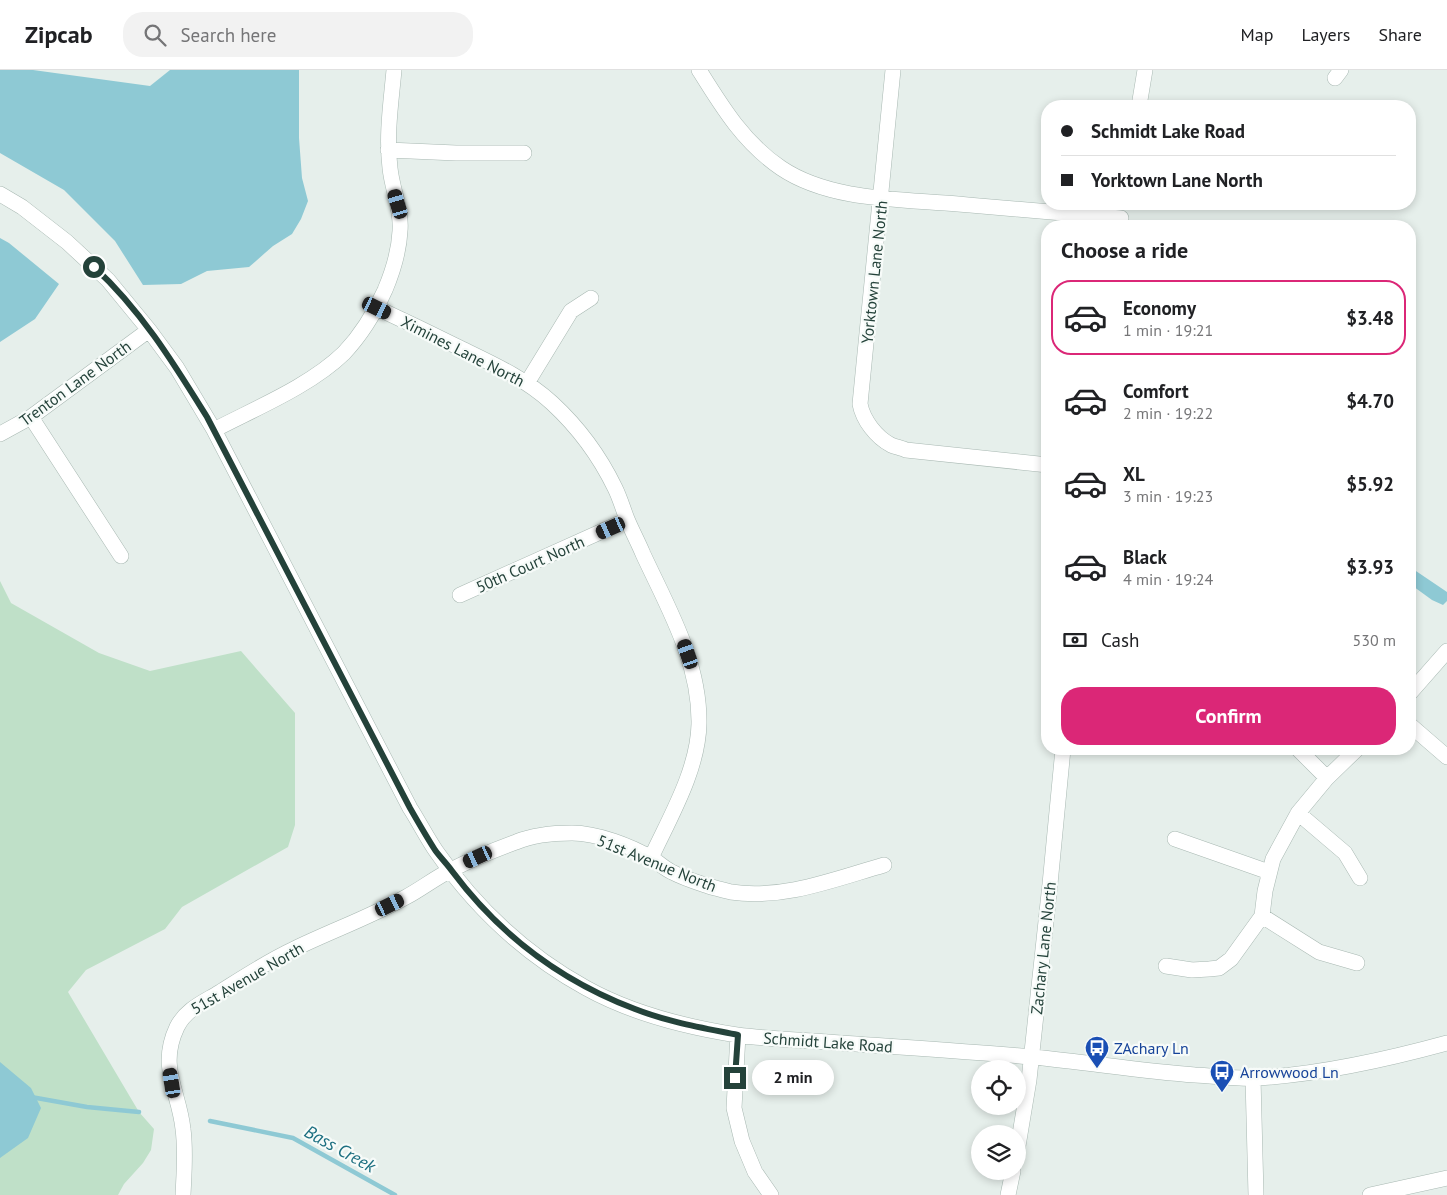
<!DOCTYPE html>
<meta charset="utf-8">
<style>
body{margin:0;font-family:"PT Sans",sans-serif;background:#f2f2f2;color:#202124;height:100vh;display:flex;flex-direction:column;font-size:19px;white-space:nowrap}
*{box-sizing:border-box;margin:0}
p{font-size:16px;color:#757577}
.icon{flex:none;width:28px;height:28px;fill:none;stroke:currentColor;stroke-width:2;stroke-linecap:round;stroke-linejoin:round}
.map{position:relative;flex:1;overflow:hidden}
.details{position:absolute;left:1041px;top:150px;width:375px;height:535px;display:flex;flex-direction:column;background:#fff;border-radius:20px;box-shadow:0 2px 8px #0003}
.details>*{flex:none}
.guide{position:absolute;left:1041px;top:30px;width:375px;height:110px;border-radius:20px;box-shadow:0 2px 8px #0003;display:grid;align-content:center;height:110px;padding:0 20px;background:#fff}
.tools{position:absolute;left:971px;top:990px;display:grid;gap:10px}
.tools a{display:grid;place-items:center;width:55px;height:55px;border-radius:50%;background:#fff;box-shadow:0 2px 8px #0003;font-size:25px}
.end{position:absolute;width:22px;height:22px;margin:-11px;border:6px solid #24423a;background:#fff;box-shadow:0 0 0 2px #fff}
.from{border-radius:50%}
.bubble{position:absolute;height:35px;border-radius:18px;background:#fff;box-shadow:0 2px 8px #0003;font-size:16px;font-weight:800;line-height:35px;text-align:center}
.car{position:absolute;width:15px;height:30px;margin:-15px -8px;border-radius:6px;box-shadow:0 0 4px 1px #0007;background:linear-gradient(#222 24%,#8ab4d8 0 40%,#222 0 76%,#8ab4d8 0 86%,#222 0)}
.guide b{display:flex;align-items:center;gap:18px;height:48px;font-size:19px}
.guide b+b{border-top:1px solid #e0e0e0}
.guide i{width:12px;height:12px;background:#202124}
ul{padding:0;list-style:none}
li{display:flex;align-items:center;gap:15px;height:75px;margin:0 10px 8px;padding:0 10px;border:2px solid transparent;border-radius:20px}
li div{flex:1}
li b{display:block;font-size:19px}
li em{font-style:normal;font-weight:800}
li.selected{border-color:#db2777}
li>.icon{width:45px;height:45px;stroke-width:1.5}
h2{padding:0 20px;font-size:22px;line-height:60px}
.pay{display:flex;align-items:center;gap:12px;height:55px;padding:0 20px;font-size:19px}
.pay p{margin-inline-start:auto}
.cta{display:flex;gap:10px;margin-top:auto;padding:10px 20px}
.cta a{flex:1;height:58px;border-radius:20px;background:#db2777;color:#fff;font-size:20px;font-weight:800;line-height:58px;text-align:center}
header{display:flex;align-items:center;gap:30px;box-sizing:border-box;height:70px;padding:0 25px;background:#fff;border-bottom:1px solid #e0e0e0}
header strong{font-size:24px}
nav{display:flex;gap:28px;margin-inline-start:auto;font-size:18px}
.search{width:350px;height:45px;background:#f2f2f2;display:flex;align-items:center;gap:12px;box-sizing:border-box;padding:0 18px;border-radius:20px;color:#757577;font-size:19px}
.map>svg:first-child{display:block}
.green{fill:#bfe0c8}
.water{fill:#8ec9d4}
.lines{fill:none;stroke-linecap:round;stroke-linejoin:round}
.stream{stroke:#8ec9d4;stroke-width:4.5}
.minor-casing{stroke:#a8b8b2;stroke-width:16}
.minor{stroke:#fff;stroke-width:15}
.route{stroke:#24423a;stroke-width:6}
.labels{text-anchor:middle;stroke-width:4.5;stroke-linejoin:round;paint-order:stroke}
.street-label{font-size:16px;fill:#24423a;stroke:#f7fbf9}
.transit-label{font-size:16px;fill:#164399;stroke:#f7fbf9;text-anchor:start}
.water-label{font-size:18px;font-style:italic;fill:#1c6f80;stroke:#f7fbf9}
</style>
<header>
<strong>Zipcab</strong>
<div class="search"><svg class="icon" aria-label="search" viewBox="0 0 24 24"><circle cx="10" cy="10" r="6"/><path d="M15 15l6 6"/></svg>Search here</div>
<nav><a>Map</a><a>Layers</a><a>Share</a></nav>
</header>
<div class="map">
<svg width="1447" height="1125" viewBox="0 0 1447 1125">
<rect width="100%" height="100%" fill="#e6efeb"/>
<path class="green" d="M0,511L11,533L99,583L150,601L241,581L295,643V755L288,777L182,837L165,859L86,900L68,922L139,1042L154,1059L151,1080L143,1093L124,1114L118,1125H0Z"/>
<path class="water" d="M0,0H33L150,16L170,0H299V68L302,108L308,131L301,149L292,164L273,176L249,197L207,201L181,214L143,215L115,171L64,120L0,83Z
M0,168L9,173L59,214L35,249L0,272Z
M1410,497L1447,522V531L1443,535L1432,530L1410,514Z
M0,992L31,1018L41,1038L28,1068L0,1088Z"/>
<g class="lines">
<path class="stream" d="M31,1027L87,1037L139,1042
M210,1051L293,1068L395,1125"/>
<defs>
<path id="minor" d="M699,0C722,37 744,73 781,98C830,131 901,129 958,134C1012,139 1066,143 1121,148
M893,0L860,334C863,350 876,367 891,375C896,377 902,378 906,380L1048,395
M1335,8L1341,0
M1139,36L1145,0
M388,80L456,83H524
M0,124L22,137L67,172L108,210L149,260L177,298L214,360L410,738C419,752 427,768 436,781C475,837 526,885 586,918C631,943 686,957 737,965C767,969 798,970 828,972C896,977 964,981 1032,987C1086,992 1141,1001 1195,1005C1216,1006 1237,1009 1258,1008C1322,1004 1385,990 1447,973
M377,238C405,251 434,265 462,279C493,294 526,309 552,333C578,357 600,387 615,418C620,428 623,439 627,449C632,461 638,472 643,484C668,538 700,592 699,654C698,700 670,747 651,788
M527,313L571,241L591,228
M31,347L121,486
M214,360C256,338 310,316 344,283C361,265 375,242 385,220C393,201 399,181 400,161C402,140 392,119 390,98C386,65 391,33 394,0
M0,364L31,347L149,260
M460,525L627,450
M1410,623L1447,581
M1410,655L1447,687
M1298,679L1327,708
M1298,743L1345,783L1360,808
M1175,769L1269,802
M1262,846L1319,882L1357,893
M1166,896L1192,900L1209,899L1219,898L1231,889L1262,846L1265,821L1273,789L1298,743L1327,708L1357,679
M738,965L734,1038L742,1071L755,1102L771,1125
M1253,1008L1256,1125
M1018,1076L1029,1010L1050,814L1063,679
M183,1125C184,1103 186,1081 183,1059C179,1021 158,997 177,957C186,939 204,932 220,922C244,907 268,891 294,879C331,861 370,847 406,827C421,819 435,808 451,800C472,789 494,780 516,772C533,765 554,763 572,763C597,763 631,776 653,789C659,793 665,799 672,802C683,808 696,812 708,816C715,818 723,820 731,822C783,830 835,809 884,795
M1008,1125L1013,1101
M1370,1125L1447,1108"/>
</defs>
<use href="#minor" class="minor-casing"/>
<use href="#minor" class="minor"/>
</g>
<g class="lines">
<path class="route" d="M94,197C141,240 174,294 207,347L410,738C418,752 426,766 435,780C440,787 447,794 452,801C499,864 561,911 635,939C668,952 704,958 738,965L735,1008"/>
</g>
<defs>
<symbol id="bus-pin" viewBox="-11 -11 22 30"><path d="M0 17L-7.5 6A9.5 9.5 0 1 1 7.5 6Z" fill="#1a4fb4" stroke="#f7fbf9"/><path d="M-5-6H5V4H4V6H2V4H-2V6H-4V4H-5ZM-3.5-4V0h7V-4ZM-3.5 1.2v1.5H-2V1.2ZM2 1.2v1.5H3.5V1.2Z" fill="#fff"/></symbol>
</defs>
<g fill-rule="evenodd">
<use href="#bus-pin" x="1083" y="964" width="28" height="38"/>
<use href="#bus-pin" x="1208" y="988" width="28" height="38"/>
</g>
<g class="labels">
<g class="street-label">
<text transform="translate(874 202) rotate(-84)" y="6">Yorktown Lane North</text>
<text transform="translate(463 281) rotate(27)" y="6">Ximines Lane North</text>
<text transform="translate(75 313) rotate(-36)" y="6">Trenton Lane North</text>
<text transform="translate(530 494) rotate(-24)" y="6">50th Court North</text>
<text transform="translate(657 793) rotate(22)" y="6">51st Avenue North</text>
<text transform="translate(1043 878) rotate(-84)" y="6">Zachary Lane North</text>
<text transform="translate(247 908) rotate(-30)" y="6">51st Avenue North</text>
<text transform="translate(828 972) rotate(4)" y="6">Schmidt Lake Road</text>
</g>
<g class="transit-label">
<text x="1114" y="984">ZAchary Ln</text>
<text x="1240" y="1008">Arrowwood Ln</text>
</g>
<g class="water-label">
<text transform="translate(340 1079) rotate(29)" y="6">Bass Creek</text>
</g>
</g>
</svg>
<div class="tools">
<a><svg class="icon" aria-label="locate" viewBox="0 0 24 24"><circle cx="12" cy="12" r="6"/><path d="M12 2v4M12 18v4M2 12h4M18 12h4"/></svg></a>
<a><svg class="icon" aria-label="layers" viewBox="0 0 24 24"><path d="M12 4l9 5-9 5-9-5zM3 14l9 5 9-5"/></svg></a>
</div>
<i class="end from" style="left:94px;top:197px"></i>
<i class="end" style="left:735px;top:1008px"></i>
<div class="bubble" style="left:752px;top:990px;width:82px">2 min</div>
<i class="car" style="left:398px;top:134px;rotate:343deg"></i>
<i class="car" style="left:377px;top:238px;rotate:116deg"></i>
<i class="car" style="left:611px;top:458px;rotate:246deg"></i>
<i class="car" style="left:688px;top:584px;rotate:341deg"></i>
<i class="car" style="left:478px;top:787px;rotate:245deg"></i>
<i class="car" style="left:390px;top:835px;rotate:64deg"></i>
<i class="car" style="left:172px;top:1013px;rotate:351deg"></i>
<div class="guide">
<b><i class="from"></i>Schmidt Lake Road</b>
<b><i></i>Yorktown Lane North</b>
</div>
<section class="details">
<h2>Choose a ride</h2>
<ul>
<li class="selected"><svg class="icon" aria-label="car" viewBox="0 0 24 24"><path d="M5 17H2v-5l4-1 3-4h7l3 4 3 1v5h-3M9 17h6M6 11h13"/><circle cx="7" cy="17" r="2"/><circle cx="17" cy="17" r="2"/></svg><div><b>Economy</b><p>1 min · 19:21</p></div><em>$3.48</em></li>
<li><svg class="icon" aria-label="car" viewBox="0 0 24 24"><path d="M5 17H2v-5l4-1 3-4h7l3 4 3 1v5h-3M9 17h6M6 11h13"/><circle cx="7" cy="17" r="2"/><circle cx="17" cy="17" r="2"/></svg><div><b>Comfort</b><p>2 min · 19:22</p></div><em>$4.70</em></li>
<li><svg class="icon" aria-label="car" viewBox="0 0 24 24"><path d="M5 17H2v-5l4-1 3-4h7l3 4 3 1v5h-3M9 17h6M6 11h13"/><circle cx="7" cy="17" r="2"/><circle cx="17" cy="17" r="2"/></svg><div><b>XL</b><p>3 min · 19:23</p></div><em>$5.92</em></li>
<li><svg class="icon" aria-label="car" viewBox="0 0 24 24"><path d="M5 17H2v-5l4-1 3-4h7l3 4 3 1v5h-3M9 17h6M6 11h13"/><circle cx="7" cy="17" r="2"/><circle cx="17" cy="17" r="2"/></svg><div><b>Black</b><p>4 min · 19:24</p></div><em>$3.93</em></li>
</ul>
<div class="pay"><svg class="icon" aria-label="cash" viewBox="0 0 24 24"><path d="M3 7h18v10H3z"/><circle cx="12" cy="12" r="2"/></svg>Cash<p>530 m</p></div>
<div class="cta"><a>Confirm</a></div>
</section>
</div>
